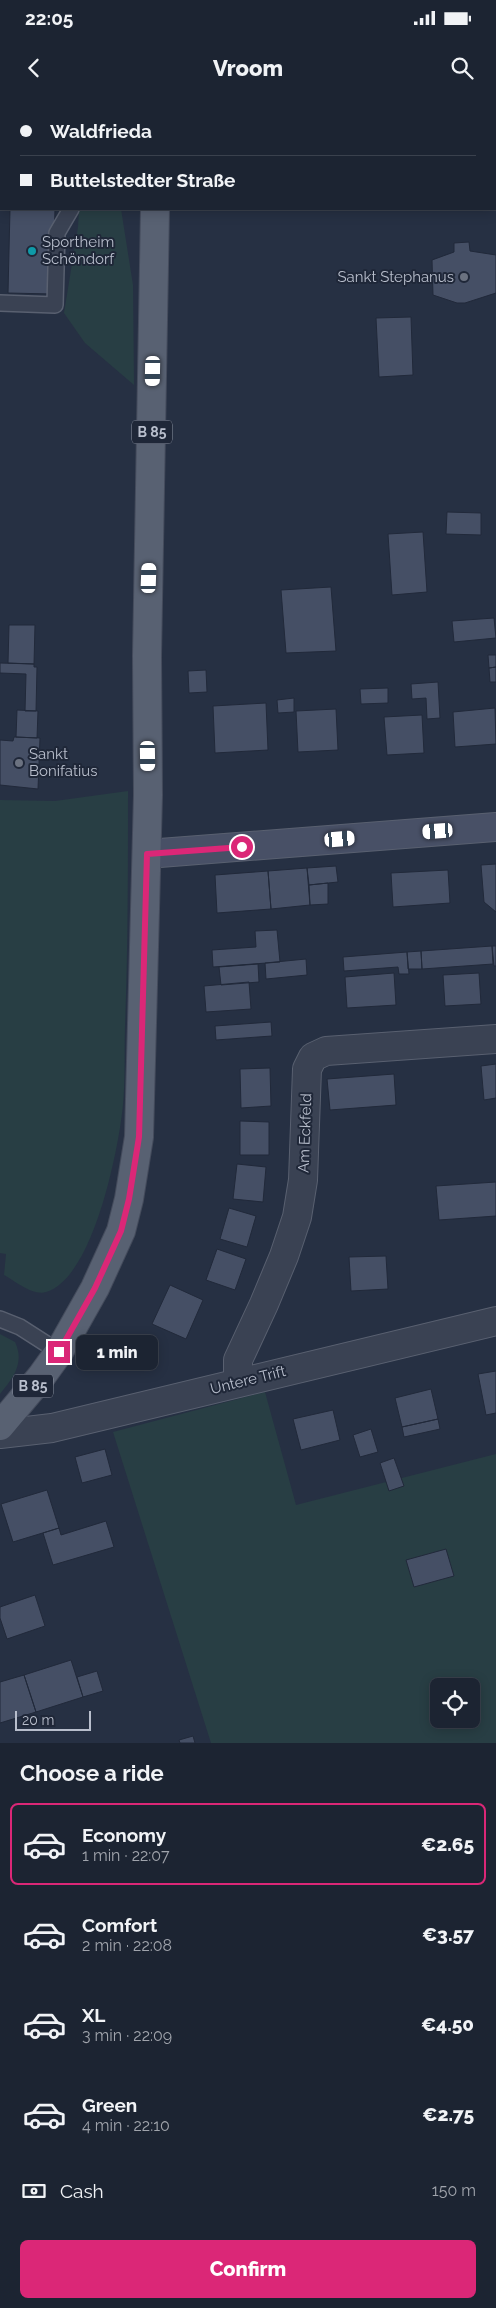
<!DOCTYPE html>
<meta charset="utf-8">
<style>
body{margin:0;font-family:Raleway,sans-serif;background:#29303e;color:#f1f3f6;height:100vh;display:flex;flex-direction:column;font-size:19px;white-space:nowrap}
*{box-sizing:border-box;margin:0}
p{font-size:16px;color:#a0a4ac}
.icon{flex:none;width:28px;height:28px;fill:none;stroke:currentColor;stroke-width:2;stroke-linecap:round;stroke-linejoin:round}
.map{position:relative;height:1643px;overflow:hidden}
.drawer{display:flex;flex-direction:column;background:#1c2432;flex:1}
.drawer>*{flex:none}
.banner{position:absolute;left:0px;top:0px;width:496px;height:110px;box-shadow:0 2px 12px #0003,0 0 0 1px #3a414d;display:grid;align-content:center;height:110px;padding:0 20px;background:#1c2432}
.controls{position:absolute;left:430px;top:1578px;display:grid;gap:10px}
.controls a{display:grid;place-items:center;width:50px;height:50px;border-radius:8px;background:#1c2432;box-shadow:0 2px 12px #0003,0 0 0 1px #3a414d;font-size:25px}
.scale{position:absolute;left:15px;bottom:12px;width:76px;box-sizing:border-box;padding-left:5px;border:2px solid #b8becc;border-top:0;font-size:14px;line-height:18px;white-space:nowrap;color:#b8becc;-webkit-text-stroke:4px #1f2738;paint-order:stroke}
.end{position:absolute;width:22px;height:22px;margin:-11px;border:6px solid #db2777;background:#fff;box-shadow:0 0 0 2px #fff}
.from{border-radius:50%}
.bubble{position:absolute;height:35px;border-radius:8px;background:#1c2432;box-shadow:0 2px 12px #0003,0 0 0 1px #3a414d;font-size:16px;font-weight:800;line-height:35px;text-align:center}
.car{position:absolute;width:15px;height:30px;margin:-15px -8px;border-radius:6px;box-shadow:0 0 4px 1px #0007;background:linear-gradient(#fff 24%,#345 0 40%,#fff 0 76%,#345 0 86%,#fff 0)}
.banner b{display:flex;align-items:center;gap:18px;height:48px;font-size:19px}
.banner b+b{border-top:1px solid #3a414d}
.banner i{width:12px;height:12px;background:#f1f3f6}
ul{padding:0;list-style:none}
li{display:flex;align-items:center;gap:15px;height:82px;margin:0 10px 8px;padding:0 10px;border:2px solid transparent;border-radius:8px}
li div{flex:1}
li b{display:block;font-size:19px}
li em{font-style:normal;font-weight:800}
li.on{border-color:#db2777}
li>.icon{width:45px;height:45px;stroke-width:1.5}
h2{padding:0 20px;font-size:22px;line-height:60px}
.pay{display:flex;align-items:center;gap:12px;height:55px;padding:0 20px;font-size:19px}
.pay p{margin-inline-start:auto}
.cta{display:flex;gap:10px;margin-top:auto;padding:10px 20px}
.cta a{flex:1;height:58px;border-radius:8px;background:#db2777;color:#fff;font-size:20px;font-weight:800;line-height:58px;text-align:center}
.status{display:flex;justify-content:space-between;align-items:center;height:35px;padding:0 25px;background:#1c2432;direction:ltr}
.status svg{height:14px;fill:currentColor}
header{display:flex;justify-content:space-between;align-items:center;height:65px;padding:0 20px;background:#1c2432;font-size:22px;font-weight:800}
.map>svg:first-child{display:block}
.green{fill:#283e44;fill-rule:evenodd}
.building{fill:#454f65;stroke:#21293a}
.lines{fill:none;stroke-linecap:round;stroke-linejoin:round}
.lane-casing{stroke:#596070;stroke-width:18}
.street-casing{stroke:#596070;stroke-width:30}
.secondary-casing{stroke:#596070;stroke-width:30}
.primary-casing{stroke:#444b5c;stroke-width:30}
.lane{stroke:#3a4253;stroke-width:15}
.street{stroke:#3a4253;stroke-width:28}
.secondary{stroke:#485066;stroke-width:28}
.primary{stroke:#586172;stroke-width:28}
.route{stroke:#db2777;stroke-width:6}
.culture-dot{fill:#0f9aa8;stroke:#1f2738;stroke-width:2}
.worship-dot{fill:#6b7280;stroke:#1f2738;stroke-width:2}
.labels{text-anchor:middle;stroke-width:4;stroke-linejoin:round;paint-order:stroke}
.shield{fill:#1f2738;stroke:#8a91a0;stroke-width:1}
.shield-label{font-size:14px;font-weight:bold;fill:#b8becc}
.poi-label{font-size:15px;fill:#b8becc;stroke:#1f2738;text-anchor:start}
.street-label{font-size:15px;fill:#b8becc;stroke:#1f2738}
</style>
<div class="status"><b>22:05</b><svg viewBox="0 0 49 12"><path d="M0 12V9h3v3zM5 12V6h3v6zM10 12V3h3v9zM15 12V0h3v12zM26 1h20v11H26zM47 4h2v5h-2z"/></svg></div>
<header><svg class="icon" aria-label="back" viewBox="0 0 24 24"><path d="M15 5l-7 7 7 7"/></svg>Vroom<svg class="icon" aria-label="search" viewBox="0 0 24 24"><circle cx="10" cy="10" r="6"/><path d="M15 15l6 6"/></svg></header>
<div class="map">
<svg width="496" height="1643" viewBox="0 0 496 1643">
<rect width="100%" height="100%" fill="#263043"/>
<path class="green" d="M79,109H121L133,185L134,285L85,243L64,213L78,127Z
M128,691C128,770 128,848 125,926C124,957 126,991 121,1021C115,1063 91,1179 46,1192C33,1196 15,1181 4,1175L6,1154L0,1153V700L55,701Z
M0,1234L15,1242C25,1263 13,1278 0,1294Z
M265,1292L296,1405L496,1354V1643H211L113,1332ZM439,1586H471V1619H439Z"/>
<path class="building" d="M0,0H67L1,1V40Z
M317,0H368V1H317Z
M495,32H496L495,83Z
M10,109H55L53,194L8,193Z
M469,142L470,151L496,155V193L465,203H457L433,195L432,160L454,152V143Z
M411,217L413,275L379,277L376,218Z
M447,412L481,413V435L446,434Z
M423,432L427,492L392,495L388,434Z
M331,487L336,551L286,553L281,490Z
M494,518L496,538L454,542L452,521Z
M9,525H35L34,564L8,563Z
M488,555H496V567L489,568Z
M0,563L34,564V567H37L36,611H25L26,574L0,573Z
M496,567V582H490L489,568Z
M206,570L207,592L189,593L188,571Z
M438,582L440,618L427,619L426,598L412,599L411,584Z
M388,588V603L361,604L360,589Z
M294,598V612L278,613L277,600Z
M266,603L268,650L215,653L213,606Z
M495,608L496,644L455,647L453,612Z
M336,609L338,650L298,652L296,611Z
M17,610L38,611L37,638L16,637Z
M422,615L424,653L387,655L384,617Z
M14,637L40,638L38,689L0,685V640L13,641Z
M496,764V812L484,802L481,765Z
M336,766L338,782L309,785L307,768Z
M307,768L310,805L271,809L268,771Z
M448,770L450,803L393,807L391,773Z
M268,771L271,809L217,813L215,775Z
M328,783V804L310,805L309,785Z
M277,830L280,862L213,867L212,850L256,847L255,831Z
M492,846L493,864L422,869L421,851Z
M492,846H496V866H494Z
M421,851L422,869H408L407,852Z
M407,852L409,874H399L398,867L344,871L343,857Z
M306,859L307,875L266,879L265,863Z
M258,864L259,882L221,885L219,867Z
M394,873L396,905L347,908L345,877Z
M479,873L481,904L445,906L443,875Z
M249,882L251,909L206,912L204,886Z
M271,922L272,936L216,940L215,926Z
M496,964V998L484,1000L481,966Z
M270,968L271,1006L241,1008L240,969Z
M394,974L396,1005L330,1010L327,979Z
M240,1021L269,1022V1055H240Z
M237,1064L266,1067L263,1102L233,1099Z
M496,1082V1116L439,1120L436,1086Z
M229,1108L256,1116L247,1147L220,1139Z
M217,1149L246,1159L235,1190L206,1180Z
M386,1156L388,1189L351,1191L349,1157Z
M170,1185L203,1200L186,1239L152,1224Z
M496,1271V1313L486,1315L478,1274Z
M431,1289L438,1319L402,1327L395,1298Z
M333,1310L340,1340L301,1350L293,1319Z
M438,1319L440,1329L404,1337L402,1327Z
M371,1329L378,1352L360,1357L353,1335Z
M105,1349L112,1375L82,1383L75,1357Z
M394,1358L404,1386L389,1391L380,1363Z
M47,1390L59,1428L13,1442L1,1404Z
M106,1421L114,1447L53,1465L43,1433L59,1428L61,1435Z
M446,1449L454,1476L414,1487L406,1460Z
M35,1495L45,1526L7,1539L0,1518V1507Z
M71,1560L83,1597L36,1612L24,1575Z
M97,1571L103,1591L83,1597L77,1577Z
M24,1575L36,1612L0,1623V1582Z
M193,1636L195,1643H180L179,1640Z"/>
<g class="lines">
<defs>
<path id="lane" d="M74,1V0
M0,58H1
M0,203L55,205L57,133L71,109
M0,1219L20,1227L59,1252"/>
<path id="street" d="M412,0L416,1
M495,11H496
M238,1282V1260L264,1204L284,1156L297,1117L303,1080L307,969L313,957L326,951L496,939
M0,1334L52,1328L496,1221"/>
<path id="secondary" d="M147,754L496,727"/>
<path id="primary" d="M155,1V0
M0,1326L41,1277L59,1252L95,1188L121,1131L129,1099L139,1037L148,695L147,556L155,109"/>
</defs>
<use href="#lane" class="lane-casing"/>
<use href="#street" class="street-casing"/>
<use href="#secondary" class="secondary-casing"/>
<use href="#primary" class="primary-casing"/>
<use href="#lane" class="lane"/>
<use href="#street" class="street"/>
<use href="#secondary" class="secondary"/>
<use href="#primary" class="primary"/>
</g>
<g class="lines">
<path class="route" d="M59,1252L95,1188L121,1131L129,1099L139,1037L147,754L242,747"/>
</g>
<circle class="culture-dot" cx="32" cy="151" r="5"/>
<g class="worship-dot">
<circle cx="464" cy="177" r="5"/>
<circle cx="19" cy="663" r="5"/>
</g>
<g class="labels">
<g class="shield">
<rect x="132" y="320.5" width="40" height="23" rx="4"/>
<rect x="13" y="1274.5" width="40" height="23" rx="4"/>
</g>
<g class="shield-label">
<text x="152" y="337">B 85</text>
<text x="33" y="1291">B 85</text>
</g>
<g class="poi-label">
<text x="42" y="147">Sportheim<tspan x="42" dy="17">Schöndorf</tspan></text>
<text x="454" y="182" text-anchor="end">Sankt Stephanus</text>
<text x="29" y="659">Sankt<tspan x="29" dy="17">Bonifatius</tspan></text>
</g>
<g class="street-label">
<text transform="translate(305 1033) rotate(-88)" y="5">Am Eckfeld</text>
<text transform="translate(248 1280) rotate(-14)" y="5">Untere Trift</text>
</g>
</g>
</svg>
<div class="controls">
<a><svg class="icon" aria-label="locate" viewBox="0 0 24 24"><circle cx="12" cy="12" r="6"/><path d="M12 2v4M12 18v4M2 12h4M18 12h4"/></svg></a>
</div>
<div class="scale">20 m</div>
<i class="end from" style="left:242px;top:747px"></i>
<i class="end" style="left:59px;top:1252px"></i>
<div class="bubble" style="left:76px;top:1235px;width:82px">1 min</div>
<i class="car" style="left:153px;top:271px;rotate:181deg"></i>
<i class="car" style="left:149px;top:478px;rotate:2deg"></i>
<i class="car" style="left:148px;top:656px;rotate:179deg"></i>
<i class="car" style="left:438px;top:731px;rotate:266deg"></i>
<i class="car" style="left:340px;top:739px;rotate:85deg"></i>
<div class="banner">
<b><i class="from"></i>Waldfrieda</b>
<b><i></i>Buttelstedter Straße</b>
</div>
</div>
<section class="drawer">
<h2>Choose a ride</h2>
<ul>
<li class="on"><svg class="icon" aria-label="car" viewBox="0 0 24 24"><path d="M5 17H2v-5l4-1 3-4h7l3 4 3 1v5h-3M9 17h6M6 11h13"/><circle cx="7" cy="17" r="2"/><circle cx="17" cy="17" r="2"/></svg><div><b>Economy</b><p>1 min · 22:07</p></div><em>€2.65</em></li>
<li><svg class="icon" aria-label="car" viewBox="0 0 24 24"><path d="M5 17H2v-5l4-1 3-4h7l3 4 3 1v5h-3M9 17h6M6 11h13"/><circle cx="7" cy="17" r="2"/><circle cx="17" cy="17" r="2"/></svg><div><b>Comfort</b><p>2 min · 22:08</p></div><em>€3.57</em></li>
<li><svg class="icon" aria-label="car" viewBox="0 0 24 24"><path d="M5 17H2v-5l4-1 3-4h7l3 4 3 1v5h-3M9 17h6M6 11h13"/><circle cx="7" cy="17" r="2"/><circle cx="17" cy="17" r="2"/></svg><div><b>XL</b><p>3 min · 22:09</p></div><em>€4.50</em></li>
<li><svg class="icon" aria-label="car" viewBox="0 0 24 24"><path d="M5 17H2v-5l4-1 3-4h7l3 4 3 1v5h-3M9 17h6M6 11h13"/><circle cx="7" cy="17" r="2"/><circle cx="17" cy="17" r="2"/></svg><div><b>Green</b><p>4 min · 22:10</p></div><em>€2.75</em></li>
</ul>
<div class="pay"><svg class="icon" aria-label="cash" viewBox="0 0 24 24"><path d="M3 7h18v10H3z"/><circle cx="12" cy="12" r="2"/></svg>Cash<p>150 m</p></div>
<div class="cta"><a>Confirm</a></div>
</section>
